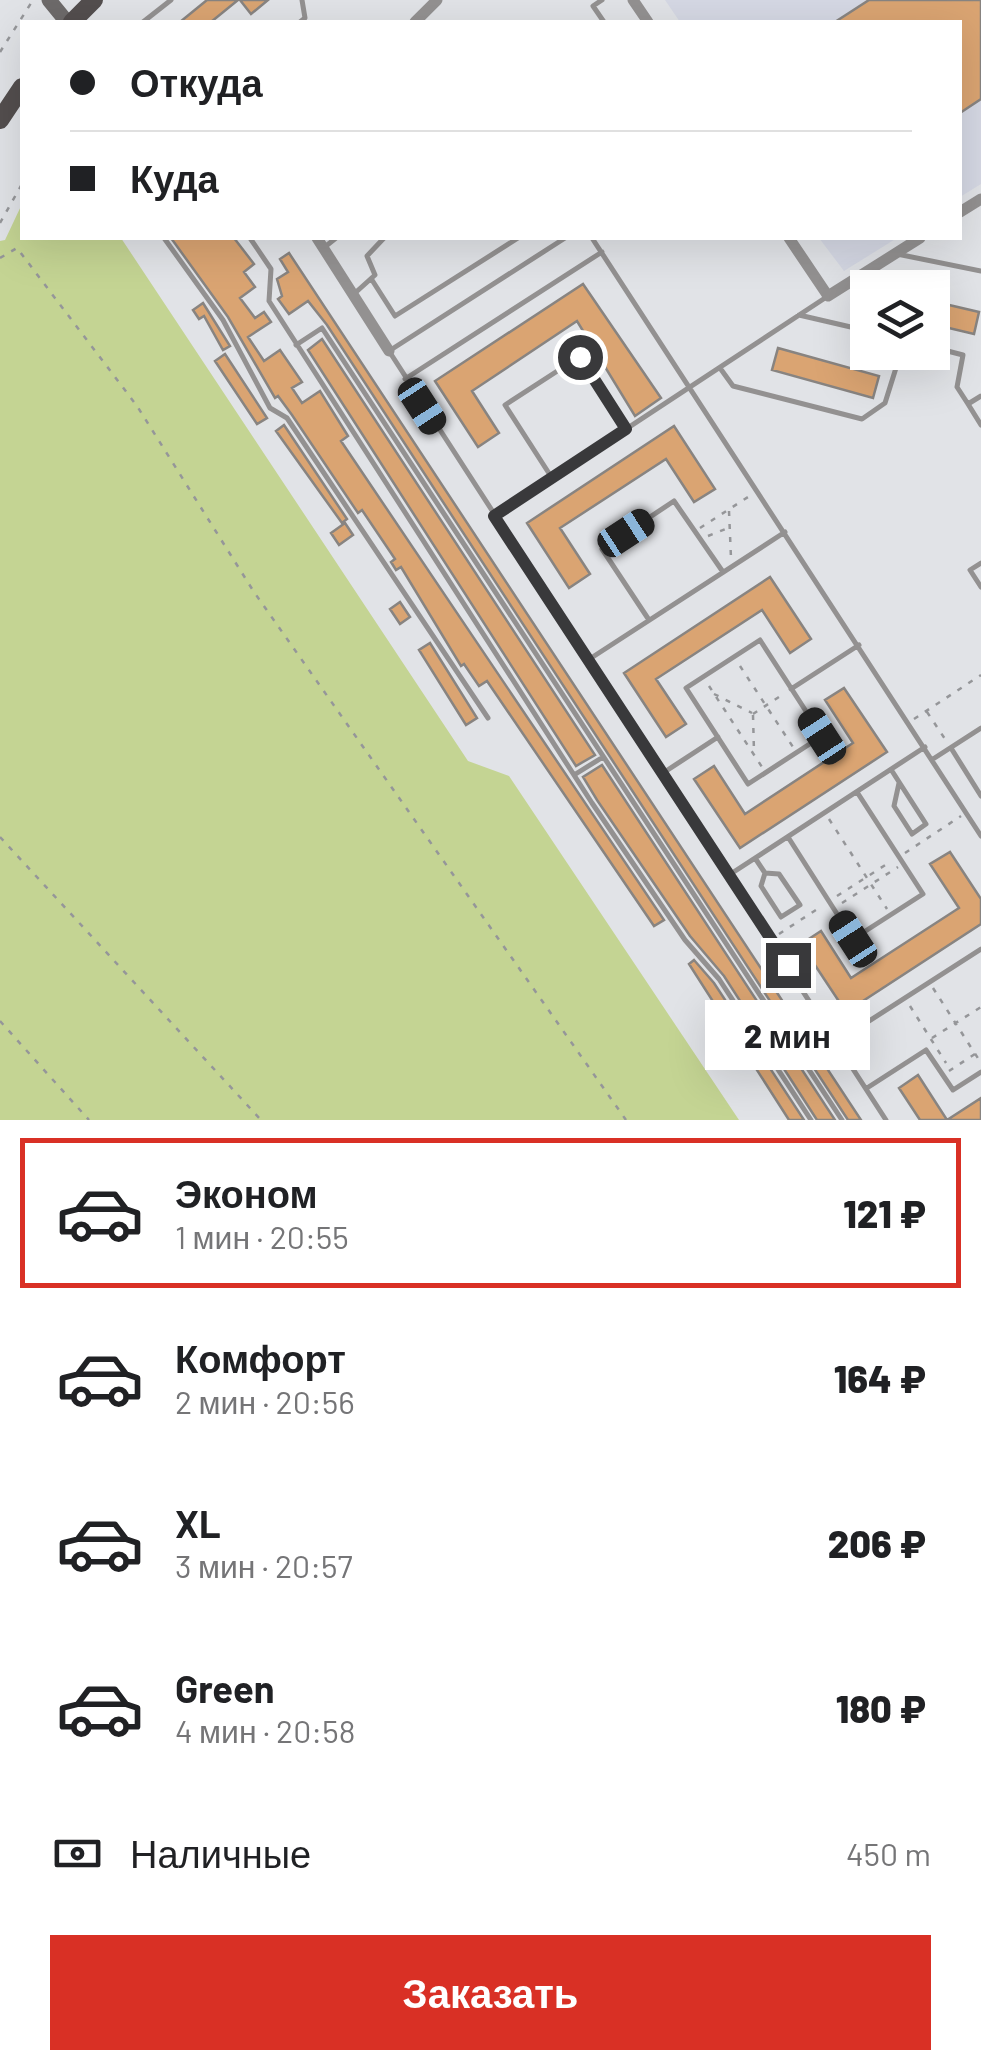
<!DOCTYPE html>
<html lang="ru">
<meta charset="utf-8">
<style>
body{margin:0;font-family:Barlow,sans-serif;background:#f6f6f6;color:#202124;height:100vh;display:flex;flex-direction:column;font-size:38px;white-space:nowrap}
*{box-sizing:border-box;margin:0}
p{font-size:32px;color:#757577}
.icon{flex:none;width:55px;height:55px;fill:none;stroke:currentColor;stroke-width:2;stroke-linecap:round;stroke-linejoin:round}
.map{position:relative;height:1120px;overflow:hidden}
.details{display:flex;flex-direction:column;background:#fff;flex:1}
.details>*{flex:none}
.top-card{position:absolute;left:20px;top:20px;width:942px;height:220px;border-radius:0px;box-shadow:0 10px 40px #0002;display:grid;align-content:center;height:220px;padding:0 50px;background:#fff}
.tools{position:absolute;left:850px;top:270px;display:grid;gap:20px}
.tools a{display:grid;place-items:center;width:100px;height:100px;border-radius:0px;background:#fff;box-shadow:0 10px 40px #0002;font-size:50px}
.end{position:absolute;width:45px;height:45px;margin:-22px;border:12px solid #39393b;background:#fff;box-shadow:0 0 0 5px #fff}
.from{border-radius:50%}
.bubble{position:absolute;height:70px;border-radius:0px;background:#fff;box-shadow:0 10px 40px #0002;font-size:32px;font-weight:800;line-height:70px;text-align:center}
.car{position:absolute;width:30px;height:60px;margin:-30px -15px;border-radius:12px;box-shadow:0 0 8px 2px #0007;background:linear-gradient(#222 24%,#8ab4d8 0 40%,#222 0 76%,#8ab4d8 0 86%,#222 0)}
.top-card b{display:flex;align-items:center;gap:35px;height:95px;font-size:38px}
.top-card b+b{border-top:2px solid #e0e0e0}
.top-card i{width:25px;height:25px;background:#202124}
ul{padding:18px 0 0;list-style:none}
li{display:flex;align-items:center;gap:30px;height:150px;margin:0 20px 15px;padding:0 30px;border:5px solid transparent;border-radius:0px}
li div{flex:1}
li b{display:block;font-size:38px}
li em{font-style:normal;font-weight:800}
li.active{border-color:#d93025}
li>.icon{width:90px;height:90px;stroke-width:1.5}
.pay{display:flex;align-items:center;gap:25px;height:110px;padding:0 50px;font-size:38px}
.pay p{margin-inline-start:auto}
.action{display:flex;gap:20px;margin-top:auto;padding:20px 50px}
.action a{flex:1;height:115px;border-radius:0px;background:#d93025;color:#fff;font-size:40px;font-weight:800;line-height:115px;text-align:center}
.map>svg:first-child{display:block}
.built{fill:#d5d8e4}
.green{fill:#c4d493}
.building{fill:#daa472;stroke:#888481;stroke-width:2.5}
.lines{fill:none;stroke-linecap:round;stroke-linejoin:round}
.path{stroke:#959699;stroke-width:2.5;stroke-dasharray:5 8;stroke-linecap:butt}
.lane{stroke:#939191;stroke-width:5}
.street{stroke:#939191;stroke-width:11}
.secondary{stroke:#6d6a6a;stroke-width:15}
.primary{stroke:#534e4e;stroke-width:18}
.route{stroke:#39393b;stroke-width:12}
</style>
<div class="map">
<svg width="981" height="1120" viewBox="0 0 981 1120">
<rect width="100%" height="100%" fill="#e1e3e7"/>
<path class="built" d="M665,0H981V184L960,197V22H680Z
M819,238H897L844,271Z"/>
<path class="green" d="M22,204V238H121L468,761L509,776L739,1120H0V241L5,240Z"/>
<path class="building" d="M207,0H238L211,22H180Z
M240,0H268L251,14Z
M869,0H981V99L960,113V22H835Z
M171,238H234L254,264L244,272L255,287L240,298L255,318L264,312L271,322L248,337L264,361L280,350L302,382L292,388L302,403L320,391L348,436L341,441L664,920L654,926L487,681L479,686L464,664L461,666L401,567L396,570L391,562L395,559L362,510L358,513L292,415L278,396L275,398L228,317Z
M289,253L861,1120H848L327,325L308,301L289,314L278,299L282,296L277,279L288,272L280,259Z
M583,284L661,398L635,416L577,321L472,391L499,433L478,447L435,381Z
M932,301L979,312L974,334L932,324Z
M203,303L230,346L223,350L204,316L199,319L193,310Z
M322,339L595,755L576,766L308,350Z
M778,348L879,376L873,398L772,370Z
M225,354L267,418L257,424L215,361Z
M284,425L347,519L342,523L276,431Z
M674,426L715,489L694,502L666,459L560,528L590,574L569,588L527,523Z
M345,523L353,535L339,545L331,533Z
M770,577L811,639L790,653L762,610L656,679L686,724L666,737L624,673Z
M400,602L410,617L400,624L390,609Z
M430,643L477,718L466,725L419,650Z
M844,688L887,752L740,848L694,779L714,766L745,814L853,743L825,700Z
M602,765L835,1120H817L724,976L690,936L597,800L583,777Z
M950,852L981,899V924L846,1012L801,944L821,931L851,978L959,908L930,864Z
M694,960L714,983L804,1120H789L689,964Z
M918,1075L947,1120L981,1098V1120H920L899,1088Z"/>
<g class="lines">
<path class="path" d="M0,52L33,0
M0,223L22,184
M0,258L17,248L137,406L254,592L626,1120
M729,511L731,558
M700,528L748,497
M708,536L728,528
M740,666L793,747
M709,686L762,767
M714,694L752,713
M927,712L945,739
M753,714L785,693
M753,715L754,752
M914,719L981,675
M829,819L887,909
M0,837L261,1120
M905,853L961,816
M837,896L890,862
M842,903L898,867
M779,934L822,906
M933,988L981,1063
M910,1006L946,1063
M0,1021L89,1120
M932,1038L981,1007
M949,1071L981,1050"/>
<path class="lane" d="M602,0L593,6L604,22
M143,22L171,0
M300,22L305,18L302,0
M164,238L223,320L270,408L287,418L488,718
M250,238L271,269L269,301L592,803L685,940L719,979L811,1120
M565,238L389,351L886,1120
M592,238L981,836
M326,246L336,238
M897,254L981,271
M372,280L395,316L518,238
M355,293L375,275L367,256L384,238
M799,315L868,331
M296,345L322,328L842,1120
M932,347L963,355L957,387L968,404
M720,368L733,386L862,419L885,403L901,352
M405,379L602,252
M981,396L968,404L981,425
M552,478L505,405L579,357L626,429
M494,516L825,298
M981,563L970,570L981,587
M649,620L602,549L674,501L723,572
M760,640L822,736L748,784L686,688Z
M588,660L785,532
M791,689L859,645
M951,748L981,796
M933,759L981,728
M892,771L926,824L912,834L894,806L899,783
M663,773L718,737
M574,775L603,757
M788,837L853,939L923,894L857,792
M755,858L765,873L761,886L781,917L800,905L779,874L765,873
M729,875L925,747
M838,1041L981,949
M867,1088L926,1050L953,1090L981,1072"/>
<path class="street" d="M633,0L648,22
M415,22L437,0
M960,212L981,199
M317,238L389,351
M789,238L828,296L920,238"/>
<path class="secondary" d="M49,0L67,22"/>
<path class="primary" d="M72,22L94,0
M0,120L22,87"/>
</g>
<g class="lines">
<path class="route" d="M580,357L626,429L494,516L788,965"/>
</g>
</svg>
<div class="tools">
<a><svg class="icon" aria-label="layers" viewBox="0 0 24 24"><path d="M12 4l9 5-9 5-9-5zM3 14l9 5 9-5"/></svg></a>
</div>
<i class="end from" style="left:580px;top:357px"></i>
<i class="end" style="left:788px;top:965px"></i>
<div class="bubble" style="left:705px;top:1000px;width:165px">2 мин</div>
<i class="car" style="left:422px;top:406px;rotate:147deg"></i>
<i class="car" style="left:626px;top:533px;rotate:57deg"></i>
<i class="car" style="left:822px;top:736px;rotate:327deg"></i>
<i class="car" style="left:853px;top:939px;rotate:327deg"></i>
<div class="top-card">
<b><i class="from"></i>Откуда</b>
<b><i></i>Куда</b>
</div>
</div>
<section class="details">
<ul>
<li class="active"><svg class="icon" aria-label="car" viewBox="0 0 24 24"><path d="M5 17H2v-5l4-1 3-4h7l3 4 3 1v5h-3M9 17h6M6 11h13"/><circle cx="7" cy="17" r="2"/><circle cx="17" cy="17" r="2"/></svg><div><b>Эконом</b><p>1 мин · 20:55</p></div><em>121 ₽</em></li>
<li><svg class="icon" aria-label="car" viewBox="0 0 24 24"><path d="M5 17H2v-5l4-1 3-4h7l3 4 3 1v5h-3M9 17h6M6 11h13"/><circle cx="7" cy="17" r="2"/><circle cx="17" cy="17" r="2"/></svg><div><b>Комфорт</b><p>2 мин · 20:56</p></div><em>164 ₽</em></li>
<li><svg class="icon" aria-label="car" viewBox="0 0 24 24"><path d="M5 17H2v-5l4-1 3-4h7l3 4 3 1v5h-3M9 17h6M6 11h13"/><circle cx="7" cy="17" r="2"/><circle cx="17" cy="17" r="2"/></svg><div><b>XL</b><p>3 мин · 20:57</p></div><em>206 ₽</em></li>
<li><svg class="icon" aria-label="car" viewBox="0 0 24 24"><path d="M5 17H2v-5l4-1 3-4h7l3 4 3 1v5h-3M9 17h6M6 11h13"/><circle cx="7" cy="17" r="2"/><circle cx="17" cy="17" r="2"/></svg><div><b>Green</b><p>4 мин · 20:58</p></div><em>180 ₽</em></li>
</ul>
<div class="pay"><svg class="icon" aria-label="cash" viewBox="0 0 24 24"><path d="M3 7h18v10H3z"/><circle cx="12" cy="12" r="2"/></svg>Наличные<p>450 m</p></div>
<div class="action"><a>Заказать</a></div>
</section>
